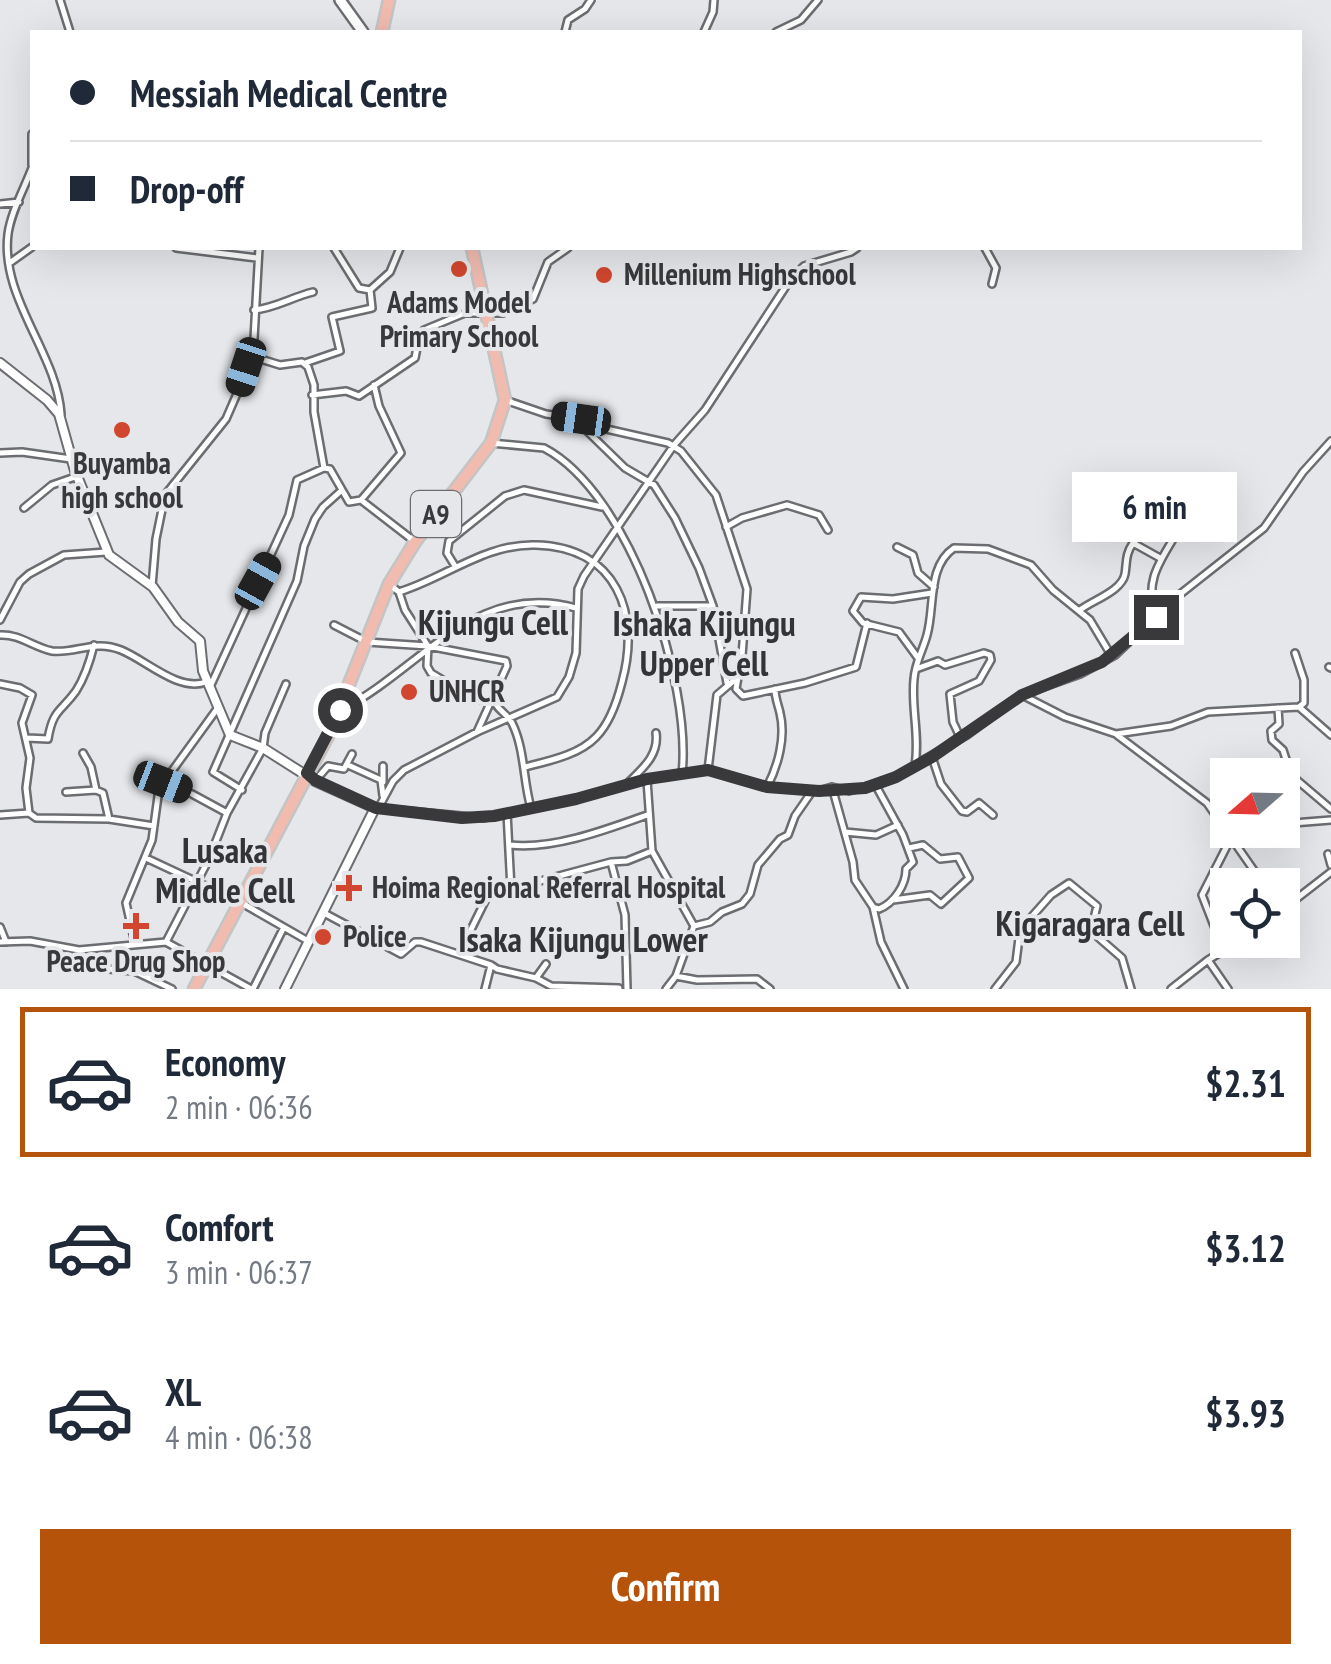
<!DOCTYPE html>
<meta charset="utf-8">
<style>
body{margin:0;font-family:"PT Sans Narrow",sans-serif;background:#f2f2f3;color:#1f2937;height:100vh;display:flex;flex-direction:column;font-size:38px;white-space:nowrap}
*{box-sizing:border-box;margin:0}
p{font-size:32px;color:#747a83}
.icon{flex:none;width:55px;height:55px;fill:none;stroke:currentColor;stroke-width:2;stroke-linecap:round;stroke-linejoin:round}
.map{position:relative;height:989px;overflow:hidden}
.details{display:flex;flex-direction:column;background:#fff;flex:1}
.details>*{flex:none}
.banner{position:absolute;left:30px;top:30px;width:1272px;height:220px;border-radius:0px;box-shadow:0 10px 40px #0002;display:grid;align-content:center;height:220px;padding:0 40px;background:#fff}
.needle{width:65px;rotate:250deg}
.buttons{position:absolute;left:1210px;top:758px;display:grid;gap:20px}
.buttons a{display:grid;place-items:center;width:90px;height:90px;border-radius:0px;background:#fff;box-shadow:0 10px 40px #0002;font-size:50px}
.end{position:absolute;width:45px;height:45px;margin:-22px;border:12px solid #39393b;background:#fff;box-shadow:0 0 0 5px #fff}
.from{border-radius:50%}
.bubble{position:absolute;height:70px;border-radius:0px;background:#fff;box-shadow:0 10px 40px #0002;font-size:32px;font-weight:700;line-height:70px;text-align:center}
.car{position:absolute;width:30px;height:60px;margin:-30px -15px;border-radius:12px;box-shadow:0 0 8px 2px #0007;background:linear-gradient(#222 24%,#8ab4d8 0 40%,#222 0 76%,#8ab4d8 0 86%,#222 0)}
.banner b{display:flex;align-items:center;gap:35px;height:95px;font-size:38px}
.banner b+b{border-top:2px solid #e0e1e3}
.banner i{width:25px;height:25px;background:#1f2937}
ul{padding:18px 0 0;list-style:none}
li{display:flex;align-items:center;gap:30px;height:150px;margin:0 20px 15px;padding:0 20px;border:5px solid transparent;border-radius:0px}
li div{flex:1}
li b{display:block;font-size:38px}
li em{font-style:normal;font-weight:700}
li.selected{border-color:#b45309}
li>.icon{width:90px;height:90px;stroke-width:1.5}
.action{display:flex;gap:20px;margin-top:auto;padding:20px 40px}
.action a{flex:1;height:115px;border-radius:0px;background:#b45309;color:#fff;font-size:40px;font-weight:700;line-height:115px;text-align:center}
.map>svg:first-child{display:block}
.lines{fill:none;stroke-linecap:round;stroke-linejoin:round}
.minor-casing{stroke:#6b6d71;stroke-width:10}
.tertiary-casing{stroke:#6b6d71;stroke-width:12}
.secondary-casing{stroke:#6b6d71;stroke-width:14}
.primary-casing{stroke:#c4c4c4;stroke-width:15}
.minor{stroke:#fff;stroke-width:5}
.tertiary{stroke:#fff;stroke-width:8}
.secondary{stroke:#fff;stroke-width:9}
.primary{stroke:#f1bbb0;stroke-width:10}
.route{stroke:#39393b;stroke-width:12}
.poi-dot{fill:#d1462e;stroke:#e5e7eb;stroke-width:4}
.labels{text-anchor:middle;stroke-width:8;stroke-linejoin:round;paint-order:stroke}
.shield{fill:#e5e7eb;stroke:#6d6d70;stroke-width:2.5}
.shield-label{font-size:28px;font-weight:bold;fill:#39393b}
.poi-label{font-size:30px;font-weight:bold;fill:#39393b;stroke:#e5e7eb;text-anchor:start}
.quarter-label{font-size:35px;font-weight:bold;fill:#333438;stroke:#e5e7eb}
</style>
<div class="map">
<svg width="1331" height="989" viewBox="0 0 1331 989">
<rect width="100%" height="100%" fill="#e5e7eb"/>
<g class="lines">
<defs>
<path id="minor" d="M60,0L70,32
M565,32L568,20L585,9L591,0
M704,32L713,12L714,0
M776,32L801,20L818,0
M32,134V165
M32,168C24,189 11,212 8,234C0,298 57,353 61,414
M0,204L19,202
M176,248L257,258
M334,248L359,288L370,290
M985,248L996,268L992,284
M11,262L32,247
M370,290L390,272L400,248
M254,310C275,308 292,297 313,292
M254,357L280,365L302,362L308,367L314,385V412L324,468
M305,363L340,351L332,317L372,308L370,290
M312,395L346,391L359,396L415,358L419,337L424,330L465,313H503L533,299L548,262L568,248
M508,401L546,414L581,419L602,428L668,443L681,451L716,495L747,589L741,669L738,677L717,695L708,770
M582,421L585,429L625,468L654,485L675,518L699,568L713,606L727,683
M491,443L544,448C630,493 692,682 682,774
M0,453L22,452L71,459
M361,500L401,453L379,406L374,385
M24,508L52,485L78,476
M726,527L742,518L787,505L819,515L828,530
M897,547L913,555L918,573L934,587
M455,566L447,553L449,541L505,496L524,490L602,507
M390,585L399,592L405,610L428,646L427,666L431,673L464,693L485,701L493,698C496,710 506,712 512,723C525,749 523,781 531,808
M152,586L156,539L165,495L226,419L253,357L259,248
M399,592C445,578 486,543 536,545C617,547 641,614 622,682C617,702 610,723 596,737C579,755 548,761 525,767
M657,606H713
M1080,610C1093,600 1122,591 1125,574C1127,562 1125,555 1133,543L1160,558
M1155,616C1146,584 1156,567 1172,541
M0,620L20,582L29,574L64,555L106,552
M334,625L367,642L428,646L506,661L507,666L477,732
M0,635C20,634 33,647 52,651C76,654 94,639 121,650C146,660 178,692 206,682
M1295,653L1304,680V703L1299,707
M918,658L899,632L863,623L853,611L861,597L893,599L932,593
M1329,667L1331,668
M916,669L938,661L945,665L984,653L990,655L991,660L979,681L950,694L953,722L960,737
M738,677L736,689L743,696L805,683L856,667L867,623
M0,684L20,688L32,695L22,723L30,758L26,788L29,813
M210,687L289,515L297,480L324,468L330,469L349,502L361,500L414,541
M1024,696L1065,717L1116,734L1171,726L1208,712L1299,707L1331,735
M1278,708L1279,724L1271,731L1272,740L1283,750L1291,775L1331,809
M343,709C422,668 475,580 576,608
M1117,735L1207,803L1255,872
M27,738L48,739C53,709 61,712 76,691C85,677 90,661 94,645
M83,753L91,767L96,790
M932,757L941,784L962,811L967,812L979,803L993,815
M348,765L381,780L383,796
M915,765C920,736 911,709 914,679C915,663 923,650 927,635C935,607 927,566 954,548L988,549L1031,565L1053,590L1090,620L1111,655
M383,766V782
M647,780L652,851L694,926L676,976L666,989
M315,781L328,766L344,769L352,754
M163,782L192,794L227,813
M628,783C643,768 659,755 656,733
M767,787C778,766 786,737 780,713C778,704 775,698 775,689
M832,787L853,862L855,880L873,907L881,942L904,989
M242,790L213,772L297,581L304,546L315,519L323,507L342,490
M66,792L96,790L103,793L109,819
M379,807L393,781L404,770L477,732L557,697L569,677L576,653L578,589L584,576L674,445L705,410L790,280L804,266L851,252L857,248
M375,808L483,818L576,799L647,779L708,770L767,787L819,791L832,787L849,791L887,781L967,735L1021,695L1080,674L1115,655L1174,599L1264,528L1303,472L1331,441
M507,813L511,889
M0,815L29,813L36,818L109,819L154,826
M1282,828L1293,823L1331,820
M1260,830H1278
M845,832L876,835L898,825
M510,845C553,850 608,829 647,815
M1328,854L1331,865
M146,858L240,902L308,941
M611,862L625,915L627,989
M1269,885L1271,882
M893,900L930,895L941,904L969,878L958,857L940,859L923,845L909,848
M873,907L879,909C894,903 906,885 906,869L913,862L903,835L875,784
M1282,910L1331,872
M324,913L401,954L415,942H421L491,965L497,969L536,978L551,986L619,988
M694,926L710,922L722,912L742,904L750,894L758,865L780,839L788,835L795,816L813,790
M0,927L6,942
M0,942L30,941L79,950L95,968L134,971L172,989
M166,942L209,859L227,813L263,748L265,733L286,684
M135,943L126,903L152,840L159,789L217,709
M1230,948L1216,931L1202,895L1231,838L1250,830
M79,950L166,942L251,989
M459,954L488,895L611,862L627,861L652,851
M1208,960L1228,989
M676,976L697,980L757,979L770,989
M536,978L546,964
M253,989L283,929
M485,989L491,965
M995,989L1016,962L1020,930L1051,895L1069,883L1097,906L1091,931L1122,958L1131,989
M1171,989L1208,960L1241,940"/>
<path id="tertiary" d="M0,363L47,400L59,414L75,471L109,555L153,587L178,622L200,641L203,671L230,735L263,748L315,781L375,808L285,989"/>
<path id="secondary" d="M340,0L363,32"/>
<path id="primary" d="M382,32L389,0
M194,989L329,734L389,584L415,542L491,443L505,400L472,248"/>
</defs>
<use href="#minor" class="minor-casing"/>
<use href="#tertiary" class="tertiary-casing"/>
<use href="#secondary" class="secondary-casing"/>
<use href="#primary" class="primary-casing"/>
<use href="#minor" class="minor"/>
<use href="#tertiary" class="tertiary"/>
<use href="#secondary" class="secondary"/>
<use href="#primary" class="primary"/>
</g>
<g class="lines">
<path class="route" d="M340,710L307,773L315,780L376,808L462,818L494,816L576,799L647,779L708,770L767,787L819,791L865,788L896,777L932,757L1022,695L1102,662L1156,617"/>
</g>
<g class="poi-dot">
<circle cx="459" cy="269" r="10"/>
<circle cx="604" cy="275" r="10"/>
<circle cx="122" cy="430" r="10"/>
<circle cx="409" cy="692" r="10"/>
<path d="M344 873h10v10h10v10h-10v10h-10v-10h-10v-10h10z"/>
<path d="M131 911h10v10h10v10h-10v10h-10v-10h-10v-10h10z"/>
<circle cx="323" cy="937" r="10"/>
</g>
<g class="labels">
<rect class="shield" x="411" y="491" width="50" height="46" rx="8"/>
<g class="shield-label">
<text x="436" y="524">A9</text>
</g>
<g class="poi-label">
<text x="624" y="285">Millenium Highschool</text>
<text x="459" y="313" text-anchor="middle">Adams Model<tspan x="459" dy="34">Primary School</tspan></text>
<text x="122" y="474" text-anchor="middle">Buyamba<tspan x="122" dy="34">high school</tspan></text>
<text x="429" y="702">UNHCR</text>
<text x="372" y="898">Hoima Regional Referral Hospital</text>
<text x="343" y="947">Police</text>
<text x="136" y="972" text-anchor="middle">Peace Drug Shop</text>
</g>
<g class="quarter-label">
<text x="493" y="635">Kijungu Cell</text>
<text x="704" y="636">Ishaka Kijungu<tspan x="704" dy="40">Upper Cell</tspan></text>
<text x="225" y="863">Lusaka<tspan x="225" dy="40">Middle Cell</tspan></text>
<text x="1090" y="936">Kigaragara Cell</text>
<text x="583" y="952">Isaka Kijungu Lower</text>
</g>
</g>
</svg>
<div class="buttons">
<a><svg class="needle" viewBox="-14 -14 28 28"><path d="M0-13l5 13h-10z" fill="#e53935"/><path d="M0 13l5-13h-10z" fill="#747a83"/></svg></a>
<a><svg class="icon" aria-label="locate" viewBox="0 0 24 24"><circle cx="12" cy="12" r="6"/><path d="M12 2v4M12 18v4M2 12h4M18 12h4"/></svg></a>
</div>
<i class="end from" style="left:340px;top:710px"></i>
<i class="end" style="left:1156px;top:617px"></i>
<div class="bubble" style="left:1072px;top:472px;width:165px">6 min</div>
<i class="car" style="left:246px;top:367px;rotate:198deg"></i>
<i class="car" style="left:581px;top:419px;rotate:278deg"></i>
<i class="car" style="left:258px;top:581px;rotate:29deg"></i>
<i class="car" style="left:163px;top:782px;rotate:111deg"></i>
<div class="banner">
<b><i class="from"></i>Messiah Medical Centre</b>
<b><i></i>Drop-off</b>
</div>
</div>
<section class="details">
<ul>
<li class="selected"><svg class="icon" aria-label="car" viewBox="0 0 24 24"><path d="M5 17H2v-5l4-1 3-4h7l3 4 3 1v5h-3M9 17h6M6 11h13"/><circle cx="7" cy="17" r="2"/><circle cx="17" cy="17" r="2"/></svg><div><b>Economy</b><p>2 min · 06:36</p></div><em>$2.31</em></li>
<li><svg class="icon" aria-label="car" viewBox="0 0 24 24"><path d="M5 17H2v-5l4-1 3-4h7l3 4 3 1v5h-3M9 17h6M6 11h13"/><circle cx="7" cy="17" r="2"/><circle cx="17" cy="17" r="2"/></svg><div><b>Comfort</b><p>3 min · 06:37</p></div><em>$3.12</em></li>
<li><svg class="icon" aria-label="car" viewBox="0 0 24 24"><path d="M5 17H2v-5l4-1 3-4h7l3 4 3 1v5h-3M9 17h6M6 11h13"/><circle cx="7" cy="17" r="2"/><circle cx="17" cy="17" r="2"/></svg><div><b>XL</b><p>4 min · 06:38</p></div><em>$3.93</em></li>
</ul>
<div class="action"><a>Confirm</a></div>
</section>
